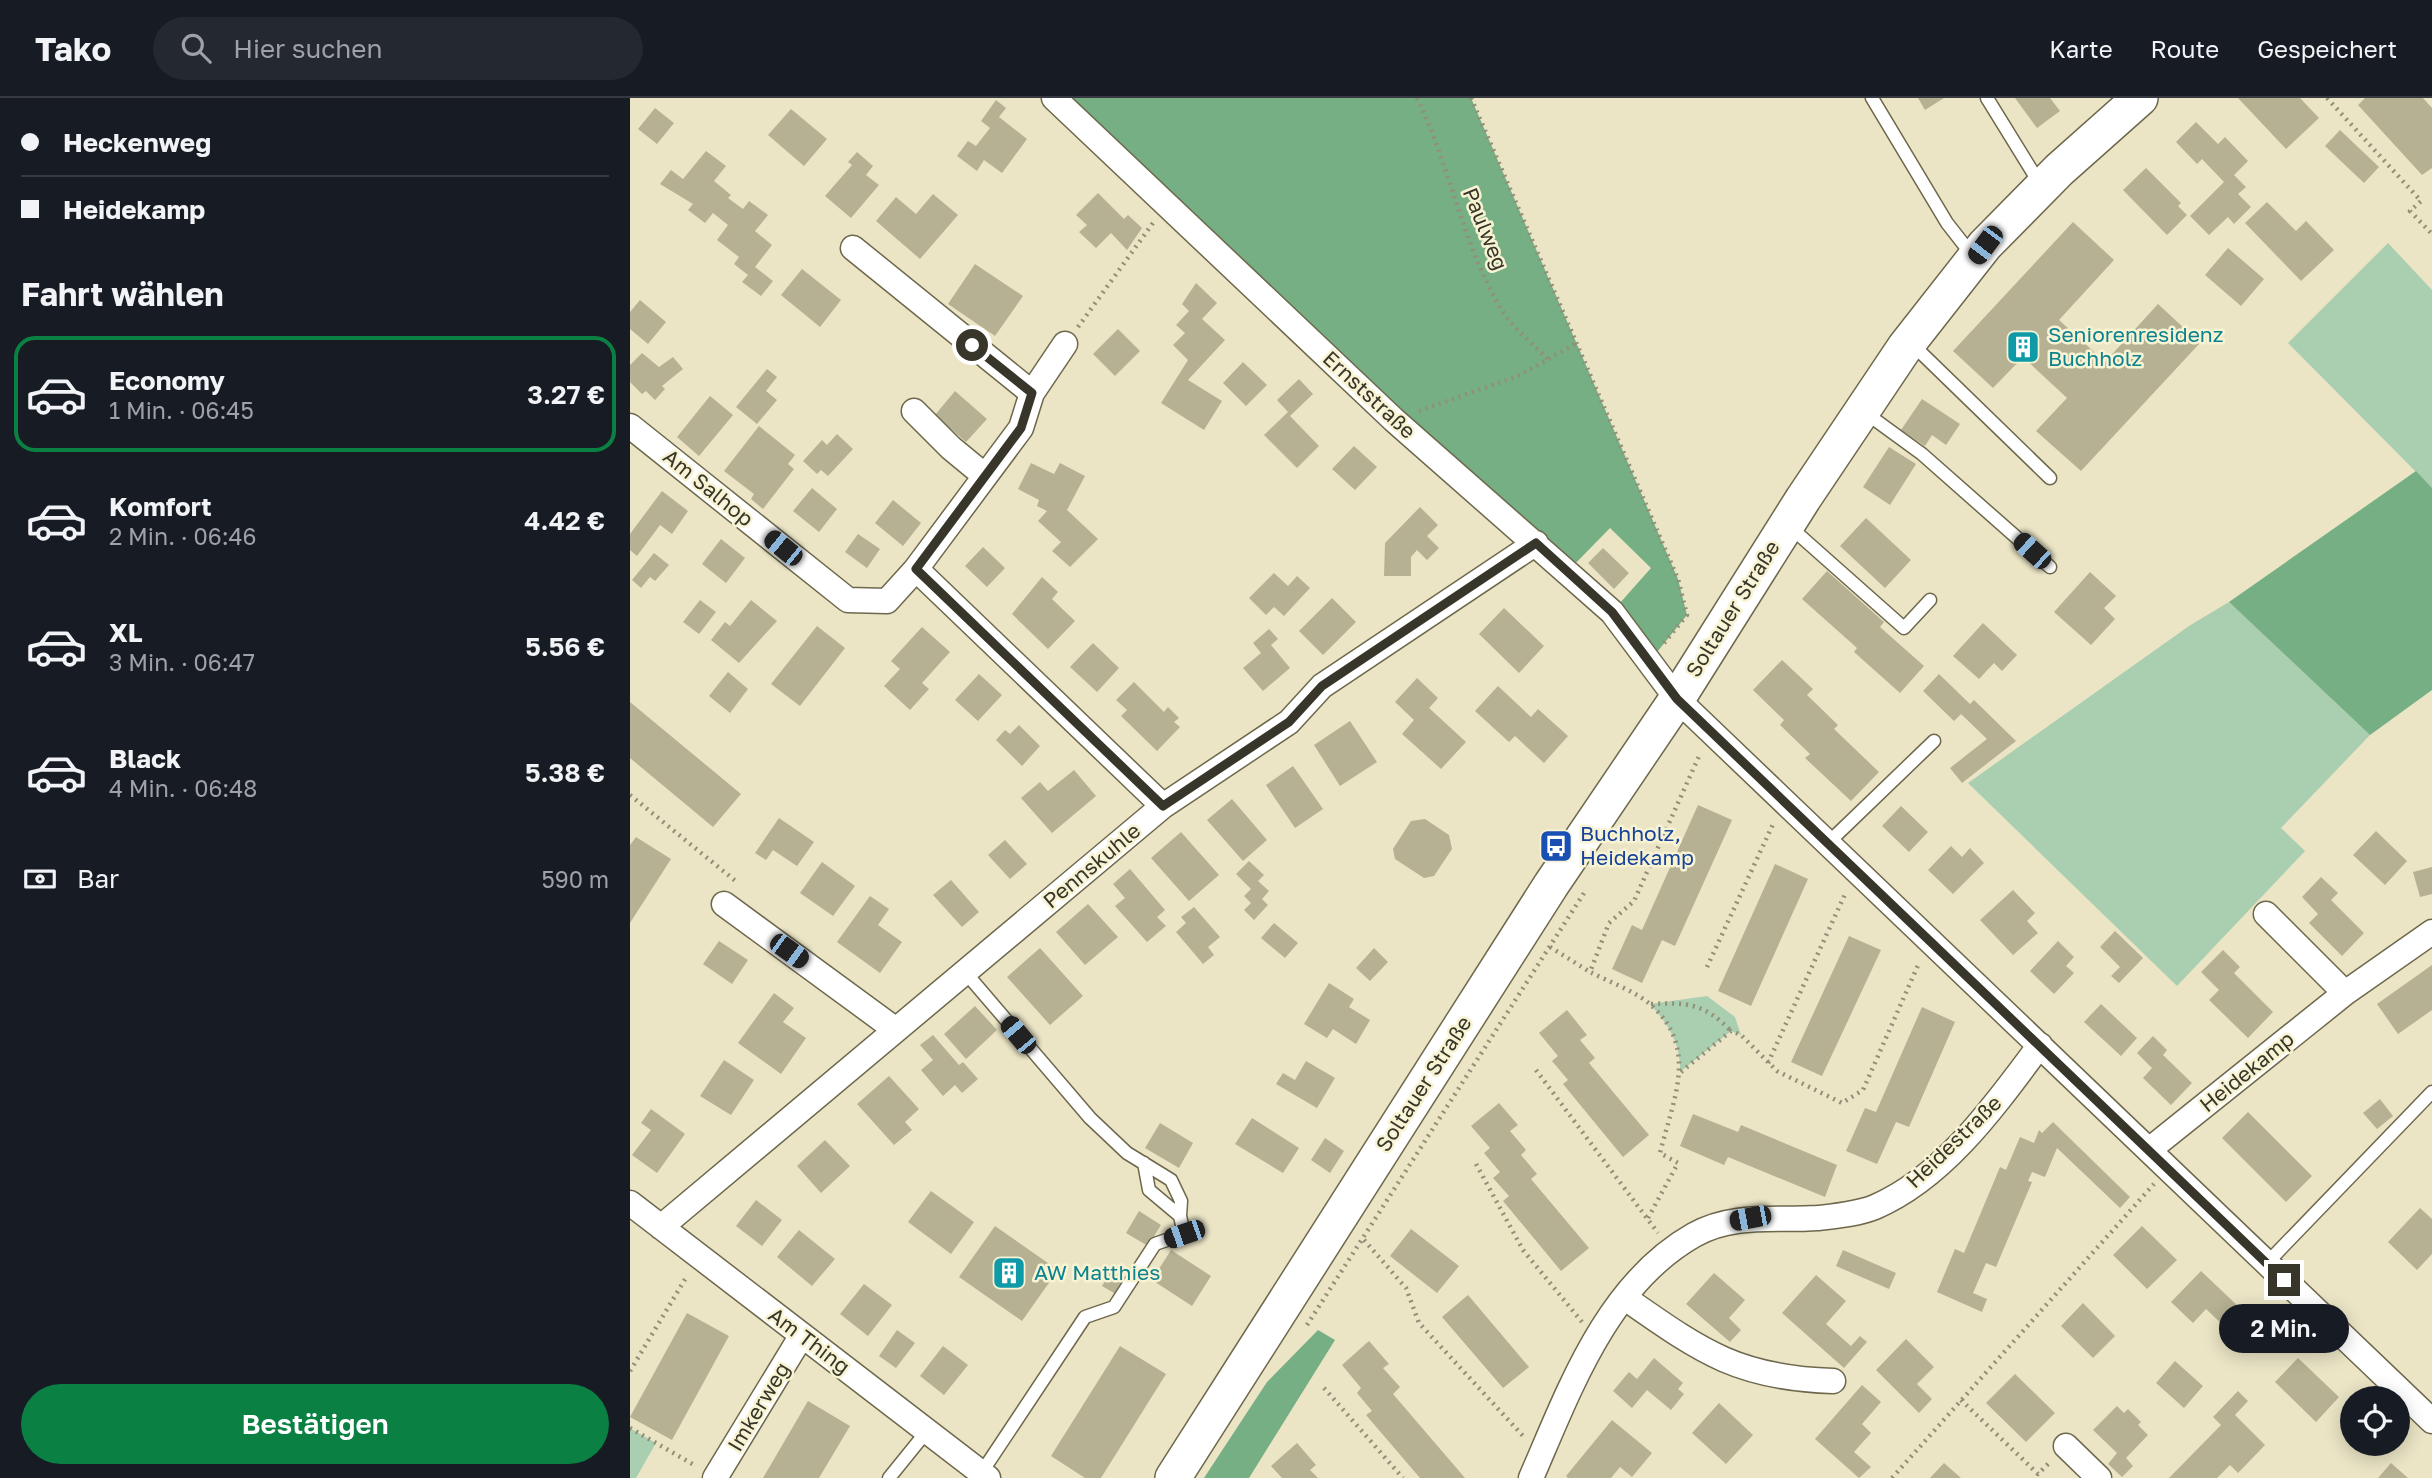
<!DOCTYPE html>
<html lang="de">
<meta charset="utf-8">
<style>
body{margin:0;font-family:"Golos Text",sans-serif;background:#242831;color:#f1f3f6;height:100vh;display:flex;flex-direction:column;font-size:26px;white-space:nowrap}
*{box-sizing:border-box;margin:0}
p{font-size:23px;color:#9ea1a6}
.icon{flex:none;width:38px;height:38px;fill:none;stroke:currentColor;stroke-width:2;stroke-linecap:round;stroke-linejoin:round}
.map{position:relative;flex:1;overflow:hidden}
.drawer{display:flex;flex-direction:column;background:#171b24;width:630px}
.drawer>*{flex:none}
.hud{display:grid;align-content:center;height:154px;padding:0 21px;background:#171b24}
.controls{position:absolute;left:1710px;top:1288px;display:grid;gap:14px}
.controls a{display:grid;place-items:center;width:70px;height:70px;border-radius:50%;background:#171b24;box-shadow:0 4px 18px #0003;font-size:35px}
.end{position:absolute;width:32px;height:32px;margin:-16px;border:9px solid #38362a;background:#fff;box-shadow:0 0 0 4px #fff}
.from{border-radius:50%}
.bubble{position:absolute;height:49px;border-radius:24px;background:#171b24;box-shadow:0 4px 18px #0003;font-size:23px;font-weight:600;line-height:49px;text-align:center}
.car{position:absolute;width:21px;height:42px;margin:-21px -10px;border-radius:9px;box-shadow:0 0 5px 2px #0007;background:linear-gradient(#222 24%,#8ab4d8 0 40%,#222 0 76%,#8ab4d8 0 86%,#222 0)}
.hud b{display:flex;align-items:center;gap:24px;height:66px;font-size:26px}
.hud b+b{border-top:2px solid #363941}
.hud i{width:18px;height:18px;background:#f1f3f6}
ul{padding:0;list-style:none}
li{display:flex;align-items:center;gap:21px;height:116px;margin:0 14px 10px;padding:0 7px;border:4px solid transparent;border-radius:21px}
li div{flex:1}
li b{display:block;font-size:26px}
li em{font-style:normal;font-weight:600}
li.current{border-color:#0b8043}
li>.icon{width:63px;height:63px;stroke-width:1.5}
h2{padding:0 21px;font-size:32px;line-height:84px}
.pay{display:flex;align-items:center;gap:18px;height:77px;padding:0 21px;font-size:26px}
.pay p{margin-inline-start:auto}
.cta{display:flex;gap:14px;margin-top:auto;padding:14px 21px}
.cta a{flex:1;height:80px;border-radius:42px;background:#0b8043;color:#fff;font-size:28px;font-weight:600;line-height:80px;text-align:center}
header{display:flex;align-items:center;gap:42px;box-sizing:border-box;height:98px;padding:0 35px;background:#171b24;border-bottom:2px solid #363941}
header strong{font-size:33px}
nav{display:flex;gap:38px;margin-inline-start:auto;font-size:24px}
.search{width:490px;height:63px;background:#242831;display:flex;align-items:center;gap:18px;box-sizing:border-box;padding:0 24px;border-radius:38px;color:#9ea1a6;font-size:26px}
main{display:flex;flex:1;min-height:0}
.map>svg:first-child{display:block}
.green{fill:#a9ceb0}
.forest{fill:#76af83}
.building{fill:#b6b193}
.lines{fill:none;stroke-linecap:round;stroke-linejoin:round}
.lane-casing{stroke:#6d684c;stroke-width:15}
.street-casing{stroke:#6d684c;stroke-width:27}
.secondary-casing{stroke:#6d684c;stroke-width:38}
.path{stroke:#928e78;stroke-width:4.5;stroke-dasharray:2 5;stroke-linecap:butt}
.lane{stroke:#fff;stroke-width:12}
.street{stroke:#fff;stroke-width:24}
.secondary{stroke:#fff;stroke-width:35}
.route{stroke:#38362a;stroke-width:9}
.labels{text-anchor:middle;stroke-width:5;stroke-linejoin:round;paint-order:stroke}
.street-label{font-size:21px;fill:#38362a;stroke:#f8f3d3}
.culture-label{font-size:21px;fill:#0d838f;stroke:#f8f3d3;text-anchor:start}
.transit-label{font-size:21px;fill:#164399;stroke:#f8f3d3;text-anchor:start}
</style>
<header>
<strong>Tako</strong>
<div class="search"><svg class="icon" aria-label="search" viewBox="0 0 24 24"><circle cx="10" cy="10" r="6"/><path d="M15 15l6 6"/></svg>Hier suchen</div>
<nav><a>Karte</a><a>Route</a><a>Gespeichert</a></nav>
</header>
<main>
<section class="drawer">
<div class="hud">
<b><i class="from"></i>Heckenweg</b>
<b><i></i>Heidekamp</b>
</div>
<h2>Fahrt wählen</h2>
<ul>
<li class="current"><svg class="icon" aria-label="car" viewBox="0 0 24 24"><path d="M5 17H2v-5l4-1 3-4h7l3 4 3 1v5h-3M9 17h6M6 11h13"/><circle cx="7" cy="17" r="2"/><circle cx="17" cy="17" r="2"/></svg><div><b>Economy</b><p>1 Min. · 06:45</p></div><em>3.27 €</em></li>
<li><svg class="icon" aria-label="car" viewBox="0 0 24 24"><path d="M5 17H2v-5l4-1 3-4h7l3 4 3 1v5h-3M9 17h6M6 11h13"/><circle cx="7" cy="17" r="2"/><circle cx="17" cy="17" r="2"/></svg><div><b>Komfort</b><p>2 Min. · 06:46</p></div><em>4.42 €</em></li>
<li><svg class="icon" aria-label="car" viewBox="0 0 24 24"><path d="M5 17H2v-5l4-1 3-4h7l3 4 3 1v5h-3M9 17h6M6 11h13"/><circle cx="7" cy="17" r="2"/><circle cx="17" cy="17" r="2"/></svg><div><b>XL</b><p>3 Min. · 06:47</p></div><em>5.56 €</em></li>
<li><svg class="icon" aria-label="car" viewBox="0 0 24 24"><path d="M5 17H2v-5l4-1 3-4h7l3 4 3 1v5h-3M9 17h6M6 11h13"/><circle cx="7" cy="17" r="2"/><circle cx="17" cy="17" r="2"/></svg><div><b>Black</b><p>4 Min. · 06:48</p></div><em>5.38 €</em></li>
</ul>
<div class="pay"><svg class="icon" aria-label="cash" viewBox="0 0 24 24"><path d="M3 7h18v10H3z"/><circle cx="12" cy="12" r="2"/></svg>Bar<p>590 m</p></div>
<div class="cta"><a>Bestätigen</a></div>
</section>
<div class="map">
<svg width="1802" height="1380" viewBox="0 0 1802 1380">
<rect width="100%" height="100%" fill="#ebe5c6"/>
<path class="green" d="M1758,145L1802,192V390L1658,245Z
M1599,504L1740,637L1651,730L1675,753L1547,888L1338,685L1559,528Z
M1077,898L1105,919L1111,937L1101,933L1050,974C1051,946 1039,927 1020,906Z
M0,1330L26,1345L6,1380H0Z"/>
<path class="forest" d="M424,0H841L1048,481L1057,517L1019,564L982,514L1021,470L980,430L937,474Z
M1786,373L1802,390V592L1740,637L1599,504Z
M688,1232L705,1242L619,1380H574L637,1284Z"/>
<path class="building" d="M1288,0H1314L1295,12Z
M1385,0H1420L1430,13L1407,30Z
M1608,0H1670L1689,20L1656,51Z
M1735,0H1793L1802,10V70L1792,77L1728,7Z
M366,2L376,10L369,19L397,41L372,75L354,62L347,73L327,58L338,43L346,48L360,30L351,23Z
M25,10L44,25L27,46L8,31Z
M161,11L197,41L174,68L138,37Z
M1566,24L1588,46L1595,39L1618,63L1604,77L1616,89L1608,96L1621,109L1604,126L1598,119L1579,137L1560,118L1594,84L1572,61L1567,66L1546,44Z
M1710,32L1749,69L1734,85L1695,48Z
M76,53L96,68L84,83L101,97L98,100L113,111L119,103L138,117L125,133L142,147L125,169L143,183L131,198L112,184L118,177L104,166L109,159L87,142L98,127L83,115L75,125L58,112L63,106L30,86L41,72L53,81Z
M227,54L243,68L236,77L249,87L221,120L195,98L222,67L218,64Z
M1516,70L1551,105L1548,108L1557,117L1537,137L1493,92Z
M468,95L494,121L498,117L512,130L497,152L481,135L466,150L449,134L457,127L446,117Z
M303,96L328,117L290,161L246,123L266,99L286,116Z
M1637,104L1666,133L1676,123L1704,152L1671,183L1615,125Z
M1443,124L1484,162L1429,222L1475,264L1528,206L1570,245L1451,373L1406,333L1437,300L1393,259L1363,290L1323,253Z
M1598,150L1634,181L1611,208L1575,177Z
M345,166L393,198L365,238L318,206Z
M172,171L211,202L190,229L151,197Z
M566,185L587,205L572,221L595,242L558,282L592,303L574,332L531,305L558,262L543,247L555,235L546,227L559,213L552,206Z
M10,202L36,224L18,246L0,231V214Z
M488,231L510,253L485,278L463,256Z
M12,255L29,269L43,259L53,271L32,288L35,291L25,302L16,293L12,296L0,284V267Z
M613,264L637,287L616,308L593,285Z
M137,271L147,279L136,293L147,302L127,326L106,309Z
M669,281L683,296L660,318L689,348L667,370L634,337L658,314L647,302Z
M325,293L357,321L336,344L305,317Z
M80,298L103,317L69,358L47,339Z
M1292,301L1330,326L1316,347L1302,337L1295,348L1271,332Z
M129,328L165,357L158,366L164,371L133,411L121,401L124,396L94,373Z
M207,336L223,351L198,378L191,372L187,376L173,363L192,342L197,347Z
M724,348L747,369L725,392L702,371Z
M1259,349L1286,366L1260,407L1233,389Z
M401,365L424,376L430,365L455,378L437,412L468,441L440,469L422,453L431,444L408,423L417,413L407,408L409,402L388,391Z
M182,390L207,411L189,434L163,413Z
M32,393L58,413L42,436L30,427L7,458L0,452V436Z
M263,402L291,425L273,448L245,425Z
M790,409L808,427L797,438L809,450L797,462L787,452L781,459V478H754L755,445Z
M1236,420L1281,462L1255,490L1210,448Z
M228,436L250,451L237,470L215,454Z
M91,441L115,460L96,485L72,466Z
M353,449L375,470L357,489L335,468Z
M973,450L999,475L984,491L958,465Z
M24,455L39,467L25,483L20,479L11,490L2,482Z
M1197,473L1254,524L1250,529L1294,568L1270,595L1224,554L1227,550L1172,501Z
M1460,474L1486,498L1474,510L1485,521L1461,547L1424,514Z
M644,475L658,488L667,478L680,490L654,518L644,509L636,517L619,500Z
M412,479L428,494L422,501L445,523L418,551L382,516Z
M702,500L726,524L693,557L669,533Z
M70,502L86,514L69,536L53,524Z
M121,502L147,523L109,565L81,542L95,524L100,528Z
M874,510L914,548L889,575L849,536Z
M1353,525L1387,557L1372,573L1364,565L1349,581L1323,558Z
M187,528L215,550L170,608L141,586Z
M292,529L320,554L292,585L299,591L280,612L254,588L270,571L261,563Z
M639,531L648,541L641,547L660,570L633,593L613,570L631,555L623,545Z
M463,545L489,570L467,594L440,569Z
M1152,562L1183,591L1177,597L1208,627L1204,631L1249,674L1221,703L1175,660L1180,656L1150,627L1154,622L1123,592Z
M98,574L118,591L100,615L79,598Z
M349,576L372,597L348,623L325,602Z
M1309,576L1340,606L1344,602L1386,643L1332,685L1320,670L1357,641L1331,616L1324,623L1293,593Z
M787,580L808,600L799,610L836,644L811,671L772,636L784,622L765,604Z
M504,584L534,614L538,609L549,620L544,624L550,629L527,653L491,618L497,612L486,602Z
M868,588L901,619L908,611L938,638L914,665L885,638L879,644L845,613Z
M0,604L111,696L83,729L0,660Z
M720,623L747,664L710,688L684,647Z
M389,627L410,648L392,668L366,642L375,632L380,636Z
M663,668L693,711L665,730L636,687Z
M444,672L466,698L422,735L391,700L410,684L418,693Z
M602,701L637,742L613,763L577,722Z
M1068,707L1102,722L1045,848L1032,842L1012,885L982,871L1002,827L1012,832Z
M1271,708L1298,734L1279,754L1252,728Z
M149,720L184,744L167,768L143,752L136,762L125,755Z
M795,721L819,737L822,751L804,778L794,780L765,761L763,751L781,723Z
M1746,733L1777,763L1755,787L1723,757Z
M551,734L589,777L559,803L521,760Z
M6,739L41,761L0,825V747Z
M375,742L397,766L380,781L358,757Z
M1321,748L1332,759L1340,750L1354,765L1323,796L1298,772Z
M619,763L634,777L628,783L639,793L632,801L638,807L624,822L614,812L621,805L614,798L621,791L606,776Z
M192,764L225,788L203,818L170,795Z
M1145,766L1178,781L1121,908L1088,893Z
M1802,769V796L1790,799L1783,774Z
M500,771L535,812L527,819L536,828L517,844L485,808L495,800L483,786Z
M1691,779L1708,795L1701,802L1734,835L1712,858L1679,825L1688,816L1672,799Z
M321,782L349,814L332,829L303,797Z
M1383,792L1405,815L1397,823L1408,835L1383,857L1350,822Z
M240,798L259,811L248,827L272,844L250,875L207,844Z
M458,806L488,839L455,867L426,834Z
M564,809L590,839L578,849L584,857L573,866L546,834L556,825L551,819Z
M644,825L668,845L655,860L631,840Z
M1485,833L1513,860L1489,885L1481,878L1490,869L1470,849Z
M1219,838L1251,852L1192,978L1161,964Z
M89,843L118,862L102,886L73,866Z
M1428,843L1444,859L1436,868L1444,875L1424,896L1400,873Z
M410,850L453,898L420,927L377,879Z
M744,850L758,864L740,883L726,870Z
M1593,852L1610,869L1604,875L1643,914L1618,940L1579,902L1589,892L1571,874Z
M1802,867V912L1768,936L1747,906Z
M699,885L724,901L719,909L740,922L726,946L703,931L697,940L674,926Z
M144,895L164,910L153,924L176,940L151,976L108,945Z
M1471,906L1507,940L1491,958L1454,924Z
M345,908L367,932L336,961L314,936Z
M1292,909L1325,924L1279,1029L1266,1024L1247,1066L1216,1053L1235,1010L1246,1014Z
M937,912L957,937L950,942L965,960L959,965L1019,1037L993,1059L933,986L938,982L922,963L928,958L909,935Z
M303,937L329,967L333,964L348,981L332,995L325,987L313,998L291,972L303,962L290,947Z
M1523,938L1537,952L1533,957L1562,985L1541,1007L1513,980L1522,970L1507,955Z
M94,962L124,982L101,1017L70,998Z
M676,963L705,980L687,1010L646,986L653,975L665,982Z
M259,978L289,1011L275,1024L282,1032L264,1047L227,1006Z
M1750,1001L1763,1018L1747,1031L1733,1015Z
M869,1005L888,1027L880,1033L896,1052L891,1057L907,1076L901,1081L959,1150L931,1173L873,1103L879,1098L863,1080L870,1074L854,1055L860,1050L841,1028Z
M21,1011L55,1036L27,1075L2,1057L21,1032L11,1025Z
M1618,1014L1682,1078L1656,1104L1592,1040Z
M1063,1016L1108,1034L1111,1027L1207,1067L1195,1099L1098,1059L1094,1067L1050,1048Z
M622,1020L669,1050L653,1075L605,1046Z
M1423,1024L1500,1099L1490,1110L1427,1050L1415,1079L1402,1074L1398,1083L1402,1084L1366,1169L1356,1165L1343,1195L1357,1201L1352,1214L1307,1194L1325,1151L1334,1155L1370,1069L1376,1072L1390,1039L1404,1045L1409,1032L1412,1035Z
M530,1025L563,1045L549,1070L515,1050Z
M695,1040L714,1053L700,1075L681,1062Z
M195,1042L220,1068L191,1095L167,1068Z
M301,1093L344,1124L321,1156L278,1124Z
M126,1102L152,1122L132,1148L106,1128Z
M1790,1110L1802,1121V1156L1787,1172L1758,1144Z
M509,1113L531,1127L518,1148L496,1135Z
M365,1128L428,1172L392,1223L329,1179Z
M1512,1128L1547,1162L1517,1191L1483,1157Z
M781,1131L829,1168L807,1195L760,1158Z
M169,1132L205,1161L182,1188L147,1159Z
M541,1152L581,1178L562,1208L522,1182Z
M1213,1152L1266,1175L1259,1191L1206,1168Z
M481,1173L498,1183L489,1198L472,1188Z
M1571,1173L1610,1210L1593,1227L1576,1211L1563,1225L1541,1204Z
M1084,1175L1115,1202L1099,1220L1111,1232L1100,1244L1056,1206Z
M1186,1177L1216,1203L1196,1226L1221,1248L1230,1238L1237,1244L1214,1270L1152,1215Z
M234,1186L262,1207L238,1238L210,1216Z
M838,1197L899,1269L873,1290L812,1219Z
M1453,1205L1485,1238L1463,1260L1431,1228Z
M57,1215L99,1238L42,1342L0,1319Z
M267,1232L285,1245L266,1270L249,1258Z
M1276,1241L1304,1269L1287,1286L1302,1301L1289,1315L1246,1272Z
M739,1243L759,1266L753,1270L770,1289L763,1296L835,1380H790L736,1317L742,1313L727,1295L731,1290L712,1267Z
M313,1248L338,1267L314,1297L290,1278Z
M490,1248L536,1276L471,1380H455L421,1358Z
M1024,1260L1053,1285L1048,1291L1054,1296L1041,1312L1017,1292L1002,1310L983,1293L999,1274L1007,1281Z
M1668,1260L1709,1299L1686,1324L1645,1284Z
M1545,1263L1573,1288L1554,1310L1526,1285Z
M1385,1276L1425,1315L1396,1344L1356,1305Z
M1232,1287L1251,1304L1232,1326L1241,1335L1224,1354L1241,1369L1229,1380L1185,1341Z
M1608,1293L1618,1303L1605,1317L1635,1347L1608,1375L1600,1367L1587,1380H1539L1591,1327L1583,1319Z
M178,1303L220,1328L189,1380H133Z
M1089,1305L1123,1337L1096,1366L1062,1335Z
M1487,1308L1494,1315L1498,1311L1511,1324L1508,1327L1518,1337L1496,1360L1503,1368L1492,1379L1478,1366L1487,1355L1463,1332Z
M982,1322L1022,1355L1002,1379L990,1369L981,1380H938L936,1378Z
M667,1345L686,1367L680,1372L688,1380H652L641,1368Z
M1314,1365L1331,1380H1300Z
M1761,1365L1778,1380H1748Z"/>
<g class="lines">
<defs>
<path id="lane" d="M1242,0L1317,125L1342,157
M1357,0L1410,86
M1282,246L1420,380
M1233,313L1292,356L1420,469
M1159,428L1274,530L1300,502
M1198,745L1304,643
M335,874L460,1020L497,1055L541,1082L551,1103L550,1118L554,1136L525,1146L484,1209L455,1219L350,1377
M514,1065L519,1092L550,1118
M1637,1165L1802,994
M259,1380L297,1333"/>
<path id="street" d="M424,0L764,322L982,514L1047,601L1802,1323
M223,150L402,295
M284,313L321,350L355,378
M0,328L218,502L257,503L286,471L533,708
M286,471L391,330L402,295L435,246
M94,806L266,932
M1636,816L1715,895
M1519,1052L1715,895L1802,834
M0,1105L358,1380
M31,1129L533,708L659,624L692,588L906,445
M995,1200C1071,1253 1107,1280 1203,1283
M1436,1348L1469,1380
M85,1380L172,1237
M901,1380C939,1293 976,1187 1064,1137C1103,1115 1145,1123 1188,1120C1206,1118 1228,1116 1245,1109C1315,1079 1366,1006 1410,947"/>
<path id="secondary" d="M543,1380L921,787L1047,601L1173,401L1275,249L1355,147L1429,72L1510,0"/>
</defs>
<use href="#lane" class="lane-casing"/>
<use href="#street" class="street-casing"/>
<use href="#secondary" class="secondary-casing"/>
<path class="path" d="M787,0C821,69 832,148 873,214C884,231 903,246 917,261
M841,0L1048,481L1057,517L1034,545
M1697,0L1791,103L1780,113L1802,136
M448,229L523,125
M789,313L888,278L945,246
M0,697L108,785
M920,849L960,874
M1077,869L1144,724
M1021,906C1058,904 1075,906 1101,933
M1138,965L1216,794
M906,972L1028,1135
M1051,974L1101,933L1111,937L1147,973L1212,1005L1233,992L1289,865
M846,1066L893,1152L952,1224
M1018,1120L1048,1065L1030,1055C1043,1002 1069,951 1022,908C1006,893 979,884 960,874L979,825L1004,803L1070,656
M734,1142L776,1190L789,1225L894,1339
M677,1227L954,795
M0,1273L57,1178
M694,1290L773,1380
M1331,1302L1408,1376L1420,1364
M0,1330L66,1368
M1262,1380L1524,1086"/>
<use href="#lane" class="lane"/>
<use href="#street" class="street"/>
<use href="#secondary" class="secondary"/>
</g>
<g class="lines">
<path class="route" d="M342,247L402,295L391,330L286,471L533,708L659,624L692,588L906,445L982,514L1047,601L1654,1182"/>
</g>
<defs>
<symbol id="building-square" viewBox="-11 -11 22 22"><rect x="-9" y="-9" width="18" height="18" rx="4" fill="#0f9aa8" stroke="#f8f3d3"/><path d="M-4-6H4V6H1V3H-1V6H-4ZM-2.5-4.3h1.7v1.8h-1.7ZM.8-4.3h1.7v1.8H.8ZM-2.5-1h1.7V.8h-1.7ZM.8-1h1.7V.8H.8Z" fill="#fff"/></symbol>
<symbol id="bus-square" viewBox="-11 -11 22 22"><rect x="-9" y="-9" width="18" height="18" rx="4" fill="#1a4fb4" stroke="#f8f3d3"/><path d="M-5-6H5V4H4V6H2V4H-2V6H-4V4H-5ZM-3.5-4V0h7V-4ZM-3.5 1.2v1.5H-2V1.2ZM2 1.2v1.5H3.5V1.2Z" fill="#fff"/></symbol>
</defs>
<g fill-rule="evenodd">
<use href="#building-square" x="1374" y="230" width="38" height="38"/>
<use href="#bus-square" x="907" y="729" width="38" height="38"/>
<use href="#building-square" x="360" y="1156" width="38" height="38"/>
</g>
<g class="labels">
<g class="street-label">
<text transform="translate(855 131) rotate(68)" y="7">Paulweg</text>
<text transform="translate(739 297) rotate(43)" y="7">Ernststraße</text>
<text transform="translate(78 390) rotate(39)" y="7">Am Salhop</text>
<text transform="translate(1103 511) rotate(-58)" y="7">Soltauer Straße</text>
<text transform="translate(462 768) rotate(-40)" y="7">Pennskuhle</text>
<text transform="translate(1617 974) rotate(-39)" y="7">Heidekamp</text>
<text transform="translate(794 986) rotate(-57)" y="7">Soltauer Straße</text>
<text transform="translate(1324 1044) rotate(-44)" y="7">Heidestraße</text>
<text transform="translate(179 1243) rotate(37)" y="7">Am Thing</text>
<text transform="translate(129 1309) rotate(-59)" y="7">Imkerweg</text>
</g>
<g class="culture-label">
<text x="1418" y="244">Seniorenresidenz<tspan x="1418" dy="24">Buchholz</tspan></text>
<text x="404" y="1182">AW Matthies</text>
</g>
<g class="transit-label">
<text x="950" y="743">Buchholz,<tspan x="950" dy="24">Heidekamp</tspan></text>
</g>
</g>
</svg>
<div class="controls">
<a><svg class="icon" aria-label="locate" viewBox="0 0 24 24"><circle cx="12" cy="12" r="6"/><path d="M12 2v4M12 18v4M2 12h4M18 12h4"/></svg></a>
</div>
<i class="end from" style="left:342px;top:247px"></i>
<i class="end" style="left:1654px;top:1182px"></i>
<div class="bubble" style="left:1589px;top:1206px;width:130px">2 Min.</div>
<i class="car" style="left:1355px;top:147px;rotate:217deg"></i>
<i class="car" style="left:153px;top:450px;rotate:309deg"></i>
<i class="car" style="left:1402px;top:453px;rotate:312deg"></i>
<i class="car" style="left:159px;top:853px;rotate:126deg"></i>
<i class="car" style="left:388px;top:937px;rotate:320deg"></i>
<i class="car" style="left:1120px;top:1120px;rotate:259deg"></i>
<i class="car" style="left:554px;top:1136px;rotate:251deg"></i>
</div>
</main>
